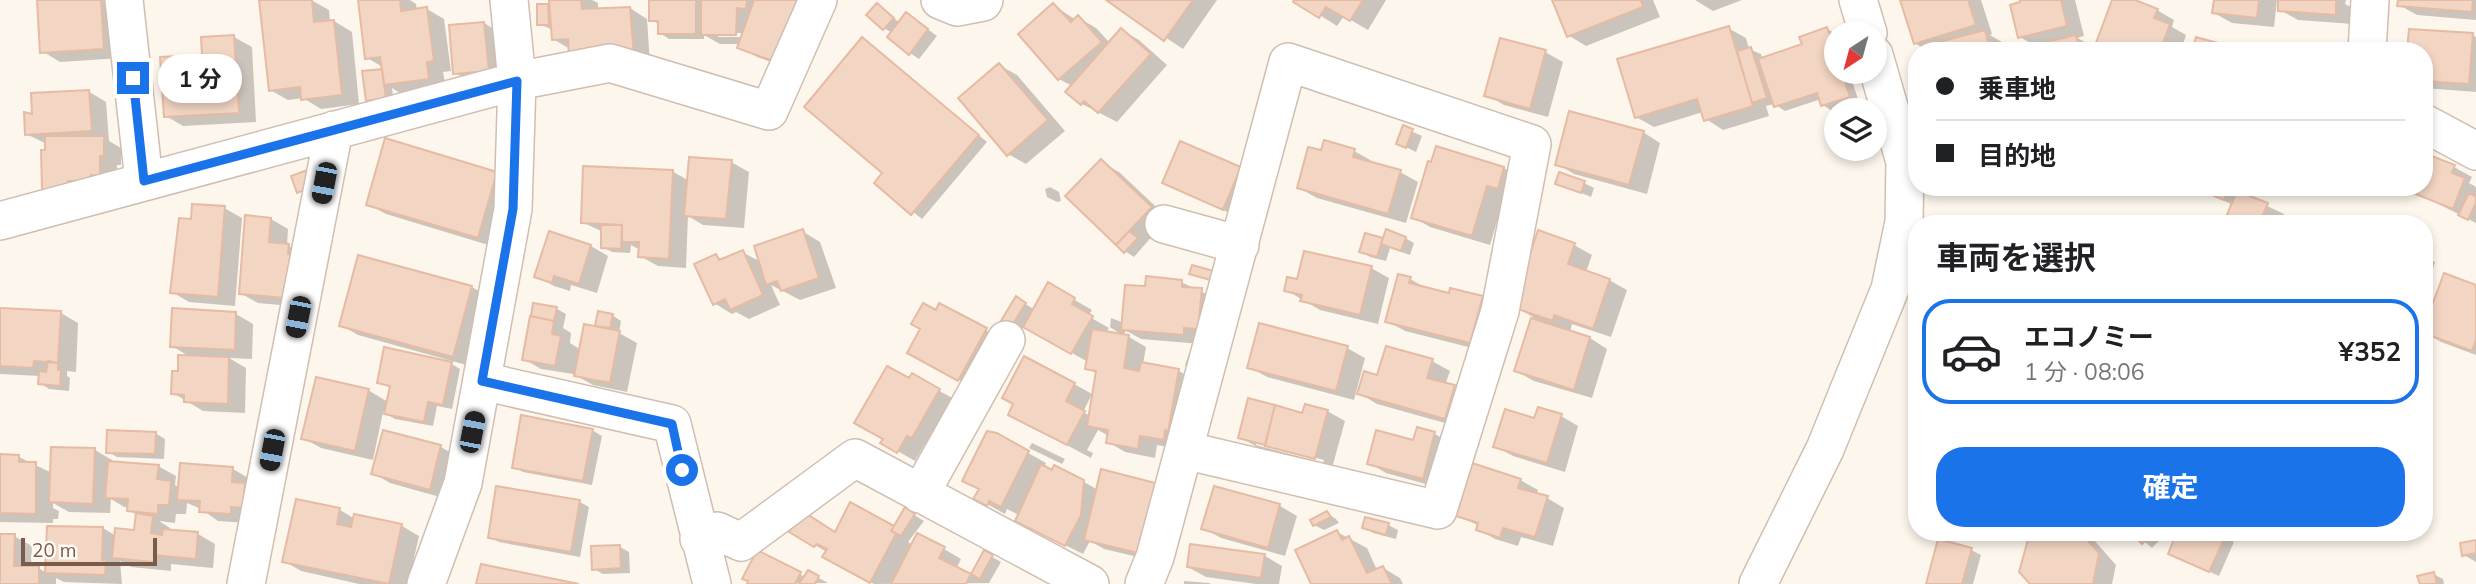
<!DOCTYPE html>
<html lang="ja">
<meta charset="utf-8">
<style>
body{margin:0;font-family:Mulish,"Noto Sans JP",sans-serif;background:#f2f2f2;color:#202124;height:100vh;display:flex;flex-direction:column;font-size:26px;white-space:nowrap}
*{box-sizing:border-box;margin:0}
p{font-size:23px;color:#757577}
.icon{flex:none;width:38px;height:38px;fill:none;stroke:currentColor;stroke-width:2;stroke-linecap:round;stroke-linejoin:round}
.map{position:relative;flex:1;overflow:hidden}
.drawer{position:absolute;left:1908px;top:215px;width:525px;height:326px;display:flex;flex-direction:column;background:#fff;border-radius:28px;box-shadow:0 4px 10px #0003}
.drawer>*{flex:none}
.guide{position:absolute;left:1908px;top:42px;width:525px;height:154px;border-radius:28px;box-shadow:0 4px 10px #0003;display:grid;align-content:center;height:154px;padding:0 28px;background:#fff}
.needle{width:46px;rotate:216deg}
.buttons{position:absolute;left:1824px;top:21px;display:grid;gap:14px}
.buttons a{display:grid;place-items:center;width:63px;height:63px;border-radius:50%;background:#fff;box-shadow:0 4px 10px #0003;font-size:35px}
.scale{position:absolute;left:21px;bottom:18px;width:136px;box-sizing:border-box;padding-left:7px;border:4px solid #7a5c4d;border-top:0;font-size:19px;line-height:24px;white-space:nowrap;color:#7a5c4d;-webkit-text-stroke:5px #fffaf3;paint-order:stroke}
.end{position:absolute;width:32px;height:32px;margin:-16px;border:9px solid #1a73e8;background:#fff;box-shadow:0 0 0 4px #fff}
.from{border-radius:50%}
.bubble{position:absolute;height:49px;border-radius:24px;background:#fff;box-shadow:0 4px 10px #0003;font-size:23px;font-weight:700;line-height:49px;text-align:center}
.car{position:absolute;width:21px;height:42px;margin:-21px -10px;border-radius:9px;box-shadow:0 0 5px 2px #0007;background:linear-gradient(#222 24%,#8ab4d8 0 40%,#222 0 76%,#8ab4d8 0 86%,#222 0)}
.guide b{display:flex;align-items:center;gap:24px;height:66px;font-size:26px}
.guide b+b{border-top:2px solid #e0e0e0}
.guide i{width:18px;height:18px;background:#202124}
ul{padding:0;list-style:none}
li{display:flex;align-items:center;gap:21px;height:105px;margin:0 14px 10px;padding:0 14px;border:4px solid transparent;border-radius:28px}
li div{flex:1}
li b{display:block;font-size:26px}
li em{font-style:normal;font-weight:700}
li.current{border-color:#1a73e8}
li>.icon{width:63px;height:63px;stroke-width:1.5}
h2{padding:0 28px;font-size:32px;line-height:84px}
.button{display:flex;gap:14px;margin-top:auto;padding:14px 28px}
.button a{flex:1;height:80px;border-radius:28px;background:#1a73e8;color:#fff;font-size:28px;font-weight:700;line-height:80px;text-align:center}
.map>svg:first-child{display:block}
.shadow{fill:#0003;fill-rule:evenodd}
.building{fill:#f3d5c3;stroke:#e6bba3;stroke-width:2}
.lines{fill:none;stroke-linecap:round;stroke-linejoin:round}
.minor-casing{stroke:#d1beb0;stroke-width:40}
.minor{stroke:#fff;stroke-width:37}
.route{stroke:#1a73e8;stroke-width:9}
</style>
<div class="map">
<svg width="2476" height="584" viewBox="0 0 2476 584">
<rect width="100%" height="100%" fill="#fdf6ec"/>
<path class="shadow" d="M39,0H112L121,58L60,62L42,51Z
M260,0H311L329,10L330,22L334,21L352,32L359,104L321,109L303,98L288,100L270,90Z
M359,0H410L416,4L417,10L427,9L444,19L451,71L443,72L446,88L403,95L392,88L394,103L377,105L367,99L384,70L383,67L367,58Z
M551,0H592L598,3V10L630,8L647,19L650,64L570,49L553,39V30L539,24V6L551,7Z
M650,0H813L799,72L757,57L739,47L740,44H720L704,35V39H669L660,33V25L651,20ZM718,33H745V37H718Z
M1109,0H1217L1183,49Z
M1296,0H1386L1368,30L1344,16L1337,26Z
M1554,0H1653L1660,17L1586,46L1568,35Z
M1695,0H1742L1713,11Z
M1902,0H1981L1992,34L1990,35L2002,42L2004,51H1927L1915,43Z
M2021,0H2075L2084,36L2077,38L2085,42L2087,51H2050L2049,45L2037,47L2020,37Z
M2114,0H2130L2157,10L2174,20L2172,27L2186,35L2181,51H2095Z
M2215,0H2277L2274,27L2232,23L2214,13Z
M2280,0H2346L2345,4L2353,8V24L2298,20L2280,10Z
M2399,0H2476V20L2417,15L2399,5Z
M1053,5L1076,20L1079,18L1096,28L1110,43L1121,30L1139,40L1167,65L1117,122L1082,104L1072,86L1059,79Z
M878,6L900,23L915,20L937,36L919,59L910,53L892,33L884,28Z
M484,23L502,34L506,80L473,83L455,73Z
M1728,28L1746,38L1749,49L1761,54L1762,59L1804,45L1827,29L1836,34V72H1849L1859,102L1832,111L1823,105L1821,99L1785,111L1774,104L1766,106L1769,116L1723,130L1706,119L1703,112L1654,127L1636,117Z
M2473,35L2476,37V92L2424,88V51Z
M234,37L252,47L256,122L183,126L166,116Z
M863,40L987,142L922,219L876,182L885,173Z
M1545,52L1563,62L1548,117L1504,105L1487,95Z
M999,65L1017,75L1065,131L1026,164L1008,154Z
M88,91L106,102L109,141L121,148V165H117V185L61,199L47,151V144L26,134L34,116Z
M1404,128L1422,136L1416,152L1398,143Z
M1643,132L1660,143L1647,194L1574,174L1557,164Z
M1181,143L1240,169L1241,218L1182,192L1164,182Z
M1437,148L1504,168L1521,178L1505,195L1490,245L1430,227L1413,217Z
M2424,148L2429,151L2427,157L2454,167L2472,177L2469,183L2476,187V223L2405,187H2424Z
M1354,151L1372,161L1371,163L1400,172L1418,182L1406,223L1317,198L1299,188L1322,153Z
M731,162L749,172L744,228L703,225L688,216L686,268L658,266L640,256V250L631,245L630,253L612,252L603,247V232L582,222L672,171L689,181Z
M1101,162L1119,172L1168,218L1134,257L1125,251Z
M496,173L495,247L386,214L368,204Z
M1557,183H1584L1594,188L1591,197Z
M1050,187L1059,192L1061,201L1057,202L1047,197L1045,189Z
M2202,187H2250L2246,196L2284,214L2281,224H2225L2233,205L2201,190Z
M224,208L242,218L235,306L189,302L172,292L193,221Z
M271,219L288,229L287,245L306,255L313,308L258,303L240,293Z
M802,231L820,242L836,288L800,300L771,285L780,305L749,319L736,312L732,314L714,303L716,256L723,260L742,252L761,262Z
M550,233L591,246L608,256L597,293L571,285L570,291L554,286L536,276Z
M1539,233L1574,245L1592,255L1586,272L1609,280L1627,290L1611,337L1572,324L1570,332L1590,338L1607,349L1592,398L1534,381L1516,371L1533,317L1514,306Z
M1405,238L1414,243L1410,255L1390,248L1386,261L1370,257L1361,251L1384,240Z
M2424,256L2435,262L2430,278L2424,276Z
M1371,268L1389,278L1378,324L1320,310L1286,290L1298,281Z
M2445,275L2476,287V355L2441,342L2424,332Z
M1410,279L1428,289L1450,295L1482,298L1499,308L1488,352L1405,331L1387,321Z
M1181,282L1219,300L1201,344L1141,339L1125,330V333H1119L1110,327L1111,318L1124,323Z
M1049,285L1092,310L1088,316L1109,328L1106,333L1129,337L1146,347L1143,364L1179,371L1196,381L1181,449L1157,445L1155,458L1125,452L1108,442L1109,436L1098,430L1087,450L1093,453L1091,458L1027,424L1074,384L1092,394L1083,412L1090,416L1098,374L1086,368L1088,362L1024,326L1021,331L1003,320L1016,298L1035,310Z
M472,287L489,297L470,366L358,335L341,325Z
M2424,302L2429,305L2424,318Z
M535,305L557,309L566,314L563,328L571,333L570,343L581,350L596,328L600,313L612,315L621,321L619,333L637,343L627,392L593,385L573,374L541,369L524,359Z
M940,305L1003,340L976,389L927,362Z
M0,310L61,313L78,323L76,372L67,371V376L70,378L69,391L49,389L40,383V376L0,374Z
M236,314L253,324L252,359L229,358L246,368L245,413L203,411L173,393L179,373L190,357L172,346Z
M1347,348L1365,358L1354,400L1267,377L1249,367Z
M1189,354L1195,356L1194,370L1185,365Z
M1432,361L1450,371L1445,385L1471,397L1463,428L1377,404L1359,393L1379,377Z
M450,363L460,369L452,409L437,406L433,426L395,419L383,412L373,460L321,448L303,438L368,390L388,402L391,388L379,382Z
M912,376L956,400L930,447L925,444L915,461L882,442Z
M1249,401L1304,415L1327,411L1345,421L1332,468L1257,447L1240,437ZM1256,441L1324,460L1323,463L1256,445Z
M1561,416L1578,426L1565,472L1513,456L1495,446L1536,420Z
M1418,429L1435,434L1452,444L1440,488L1386,473L1369,463L1414,442Z
M592,430L602,436L592,485L523,472L514,467Z
M155,433L165,439L164,459L117,457L108,452Z
M996,435L1046,463L1043,468L1084,482L1098,490L1159,562L1104,549L1090,541L1083,554L1035,530L1019,515L1007,509L1005,514L976,498Z
M1032,443L1065,459L1062,464L1029,448Z
M441,447L458,457L447,499L390,483L373,473Z
M95,450L112,460V463L158,466L176,476L175,485L180,488L182,465L233,469L250,479L248,523L218,521L201,509L187,503L186,514H176L175,523L159,521L170,528L169,531L198,534L215,544L213,568L171,564V571L131,567L120,561L122,584L64,582L56,578V584H0V536H14L32,546L31,568H38L47,573L103,528L116,536L135,532L137,515L129,510V507H124L111,499L110,513L69,512L53,503V508L59,511L58,519H53V523L0,522V455L19,457L52,473Z
M1520,480L1538,490L1536,495L1547,498L1564,508L1553,546L1521,537L1518,546L1495,539L1478,529L1479,526L1458,515Z
M1215,488L1280,506L1297,516L1285,556L1221,538L1203,528Z
M580,502L589,507L580,557L499,542L490,537Z
M340,510L355,519L356,516L402,526L419,536L408,584H359L301,571L284,561Z
M906,510L924,521L908,542L913,545L944,549L961,559L956,569L970,576L985,553L1001,562L989,583L874,584L842,567L827,552L791,531L836,534L895,528Z
M1327,513L1336,519L1339,523L1324,530L1314,525Z
M1388,525L1398,530L1396,539L1373,533L1364,527Z
M1337,532L1367,548L1377,570L1383,568L1400,578L1403,584H1313Z
M2043,532H2087L2116,565L2112,584H2032Z
M2133,532H2152L2160,540L2152,548Z
M2179,532H2215L2234,542L2219,576L2179,558Z
M2476,542V562L2464,555Z
M620,547L629,552L630,573L603,574L594,569Z
M1971,550L1981,555L1973,584H1928Z
M758,552L805,577L808,572L828,583L749,584Z
M1265,556L1282,566L1279,584H1256L1206,577L1188,567Z
M2433,574L2443,579L2444,584H2422Z
M1184,581L1209,583L1211,584H1184Z"/>
<path class="building" d="M37,0H101L104,49L40,53Z
M259,0H312L314,22L334,20L342,95L301,100L300,87L269,91Z
M358,0H400L401,11L427,7L434,61L427,62L429,79L384,85L380,57L365,59Z
M549,0H581L582,9L630,7L634,55L569,59L568,39L552,40Z
M649,0H696V34H658V21H649Z
M701,0H747L746,9L737,8L736,35H701Z
M754,0H804L781,64L737,48Z
M1106,0H1193L1164,41Z
M1294,0H1363L1350,21L1326,7L1319,18L1293,2Z
M1552,0H1641L1643,7L1567,37Z
M1900,0H1968L1976,25L1914,44Z
M2020,0H2061L2067,26L2018,38L2010,5L2020,2Z
M2112,0H2135L2158,9L2154,18L2170,24L2160,51H2093Z
M2214,0H2259L2257,18L2212,13Z
M2278,0H2336V15L2278,11Z
M2398,0H2473L2472,12L2397,6Z
M877,3L894,18L883,30L866,15Z
M1053,3L1071,22L1078,15L1102,42L1058,80L1018,34Z
M537,4H548L549,25H537Z
M906,12L928,29L909,55L887,37Z
M484,22L489,71L453,74L449,25Z
M1729,26L1753,106L1704,121L1697,99L1635,118L1617,59Z
M1827,27L1836,53V72H1842L1850,97L1821,106L1817,93L1774,107L1758,59L1802,44L1799,37Z
M1121,28L1151,54L1098,113L1084,101L1081,105L1065,92Z
M2409,29L2473,33L2469,84L2424,81V51H2407Z
M1985,30L1990,51H1925L1924,46Z
M234,35L239,113L164,117L160,57L202,55L201,37Z
M2076,35L2080,51H2048L2046,42Z
M862,37L979,135L911,215L874,183L882,173L804,107Z
M2196,37L2247,51H2192Z
M1500,38L1546,50L1530,109L1484,96Z
M1751,47L1767,98L1752,103L1737,51Z
M999,63L1048,120L1007,156L958,98Z
M382,69L386,98L366,101L362,71Z
M89,90L92,131L25,135L24,112L32,114L31,93Z
M1569,111L1644,131L1629,185L1555,165Z
M1403,125L1413,129L1406,148L1396,144Z
M45,136H104V156H100V176L91,175V181H68L67,190H42L41,150H45Z
M385,138L497,172L478,238L366,205Z
M1324,140L1355,149L1353,157L1401,170L1388,214L1297,188L1308,147L1321,150Z
M1180,141L1241,167L1223,210L1162,183Z
M1436,146L1504,167L1498,189L1487,186L1472,236L1411,218L1428,161L1431,162Z
M2424,153L2455,165L2452,173L2465,178L2453,209L2408,191L2409,187H2424Z
M689,157L732,160L726,219L684,216Z
M1101,159L1152,207L1116,245L1065,196Z
M583,166L673,170L669,259L638,257L639,242H622V225L581,223Z
M315,167L321,183L297,193L291,176Z
M1559,172L1585,181L1581,193L1555,184Z
M2200,187H2229L2224,200L2199,190Z
M2237,191L2268,203L2259,224H2223Z
M2469,193L2476,197V203L2468,220L2458,215Z
M192,204L225,206L218,297L170,293L179,218L191,219Z
M245,215L271,218L269,242L289,244L288,254L300,255L296,299L239,294Z
M601,224L622,225L621,249L601,248Z
M803,229L819,278L781,291L777,281L766,285L754,246Z
M1386,229L1406,237L1401,251L1381,244Z
M1538,230L1575,243L1568,264L1610,279L1593,329L1554,315L1553,321L1512,307Z
M549,231L591,245L579,284L554,276L552,283L534,277Z
M1129,231L1138,238L1124,253L1116,245Z
M1365,233L1383,238L1377,257L1359,252Z
M743,250L763,295L730,310L725,299L713,305L694,264L716,254L719,260Z
M1304,251L1372,266L1360,315L1300,301L1302,295L1284,291L1287,277L1297,279Z
M358,255L472,286L453,357L339,326Z
M1192,265L1217,272L1214,281L1189,274Z
M2444,273L2476,285V340L2472,351L2424,333V327Z
M1398,274L1411,277L1409,283L1449,293L1450,288L1483,296L1470,343L1385,322Z
M1146,276L1182,280V287L1202,288L1198,329L1184,328V335L1121,330L1125,285L1145,286Z
M1048,282L1075,298L1072,304L1093,316L1071,354L1023,327Z
M1016,296L1026,303L1011,327L1001,321Z
M533,303L557,307L554,321L531,316Z
M923,303L936,310L939,303L987,328L958,381L907,353L920,329L911,324Z
M0,308L61,311L58,363L34,361L33,368L0,366Z
M172,308L236,312L235,350L170,347Z
M598,311L613,314L610,328L595,326Z
M530,316L554,321L552,334L561,336L555,366L522,360Z
M1531,318L1590,337L1574,390L1514,371Z
M1259,323L1348,346L1336,391L1247,368Z
M584,324L620,331L610,383L574,376Z
M1092,329L1129,335L1124,368L1139,371L1141,362L1179,369L1168,432L1165,430L1164,440L1140,436L1138,449L1106,443L1108,430L1087,426L1096,371L1085,369Z
M1386,346L1433,359L1427,378L1455,385L1445,419L1357,394L1364,371L1377,375Z
M384,347L452,362L443,405L428,402L424,422L384,414L390,386L377,383Z
M178,355L229,357L228,404L184,402V395L171,394L172,371H178Z
M1024,356L1075,383L1066,401L1085,411L1067,445L1008,415L1013,404L1002,398Z
M48,361L58,363V370H61L60,386L38,384L39,371L46,372Z
M887,366L909,378L912,373L940,389L912,438L907,436L897,453L880,443L883,439L854,423Z
M316,377L369,389L355,451L301,439Z
M1248,398L1275,405L1265,445L1238,438Z
M1305,404L1328,410L1315,459L1265,446L1275,405L1302,413Z
M1538,407L1562,414L1547,463L1493,447L1505,409L1534,418Z
M521,415L593,429L583,481L512,468Z
M1417,427L1435,432L1423,479L1367,464L1376,430L1413,440Z
M107,430L156,432L155,454L106,453Z
M383,430L441,445L430,490L371,474Z
M987,431L997,433L1029,451L1001,507L989,501L987,506L973,499L979,489L962,481Z
M51,447L95,448L93,504L49,502Z
M0,454L19,455V462H36V514L0,513Z
M108,461L159,465L157,479L171,481L169,505H158V514L127,511L128,499L105,498Z
M180,463L233,467L232,482L245,483L243,508L231,507V514L199,512L200,501L177,500Z
M1472,463L1521,479L1518,488L1548,496L1535,537L1503,528L1500,538L1476,530L1478,523L1456,516Z
M1041,464L1052,470L1054,465L1084,480L1081,515L1065,546L1015,521Z
M1101,469L1159,484L1142,554L1084,540Z
M496,486L580,500L571,552L488,538Z
M1214,486L1280,504L1268,548L1201,529Z
M296,499L340,508L337,524L351,527L354,514L402,524L389,584L282,562Z
M850,502L894,526L891,531L896,534L870,583L822,557L827,549L817,544L814,547L789,532L802,511L835,532Z
M905,507L915,514L901,536L891,531Z
M1327,511L1331,517L1313,526L1310,520Z
M136,513L153,516L151,533L162,535L163,529L198,532L196,559L154,555V562L112,558L115,528L134,530Z
M1365,517L1389,523L1386,535L1362,528Z
M47,526L103,527L102,560H106L105,575L45,573Z
M1337,530L1342,540L1349,536L1367,573L1383,566L1392,584H1311L1295,550Z
M2039,532H2080L2099,553L2093,584H2030L2019,572L2029,536Z
M2131,532H2150L2152,534L2142,544Z
M2177,532H2219L2226,535L2209,572L2168,554Z
M917,533L945,547L939,558L971,574L966,584H891Z
M0,534H15L14,566H39V584H0Z
M1938,539L1972,548L1962,584H1926Z
M2476,540V553L2462,556L2460,543Z
M1190,544L1265,554L1261,578L1187,567Z
M620,545L621,568L592,570L591,546Z
M757,550L801,572L795,584H747L748,581L742,579Z
M984,550L993,555L980,579L971,574Z
M481,564L579,584H476Z
M808,570L819,576L815,584H799Z
M2434,572L2437,584H2420L2417,576Z"/>
<g class="lines">
<defs>
<path id="minor" d="M124,0L144,181
M940,0L957,7L983,2L984,0
M1858,0L1868,33
M2367,51L2370,0
M2424,123L2476,151
M0,221L517,81L610,63L769,111L818,0
M1164,224L1240,245
M482,381L672,424L712,584
M920,494L1006,340
M699,539L717,531L741,542L855,458L1090,584
M246,584L334,130
M426,584L463,483L513,209L517,81L509,0
M1144,584L1155,557L1288,62L1532,144L1500,311L1438,510L1184,450
M1758,584L1825,449L1890,289L1904,222L1905,162L1874,55"/>
</defs>
<use href="#minor" class="minor-casing"/>
<use href="#minor" class="minor"/>
</g>
<g class="lines">
<path class="route" d="M133,78L144,181L517,81L513,209L482,381L672,424L682,470"/>
</g>
</svg>
<div class="buttons">
<a><svg class="needle" viewBox="-14 -14 28 28"><path d="M0-13l5 13h-10z" fill="#e53935"/><path d="M0 13l5-13h-10z" fill="#757577"/></svg></a>
<a><svg class="icon" aria-label="layers" viewBox="0 0 24 24"><path d="M12 4l9 5-9 5-9-5zM3 14l9 5 9-5"/></svg></a>
</div>
<div class="scale">20 m</div>
<i class="end from" style="left:682px;top:470px"></i>
<i class="end" style="left:133px;top:78px"></i>
<div class="bubble" style="left:158px;top:54px;width:84px">1 分</div>
<i class="car" style="left:324px;top:183px;rotate:191deg"></i>
<i class="car" style="left:298px;top:317px;rotate:191deg"></i>
<i class="car" style="left:472px;top:432px;rotate:11deg"></i>
<i class="car" style="left:272px;top:450px;rotate:191deg"></i>
<div class="guide">
<b><i class="from"></i>乗車地</b>
<b><i></i>目的地</b>
</div>
<section class="drawer">
<h2>車両を選択</h2>
<ul>
<li class="current"><svg class="icon" aria-label="car" viewBox="0 0 24 24"><path d="M5 17H2v-5l4-1 3-4h7l3 4 3 1v5h-3M9 17h6M6 11h13"/><circle cx="7" cy="17" r="2"/><circle cx="17" cy="17" r="2"/></svg><div><b>エコノミー</b><p>1 分 · 08:06</p></div><em>¥352</em></li>
</ul>
<div class="button"><a>確定</a></div>
</section>
</div>
